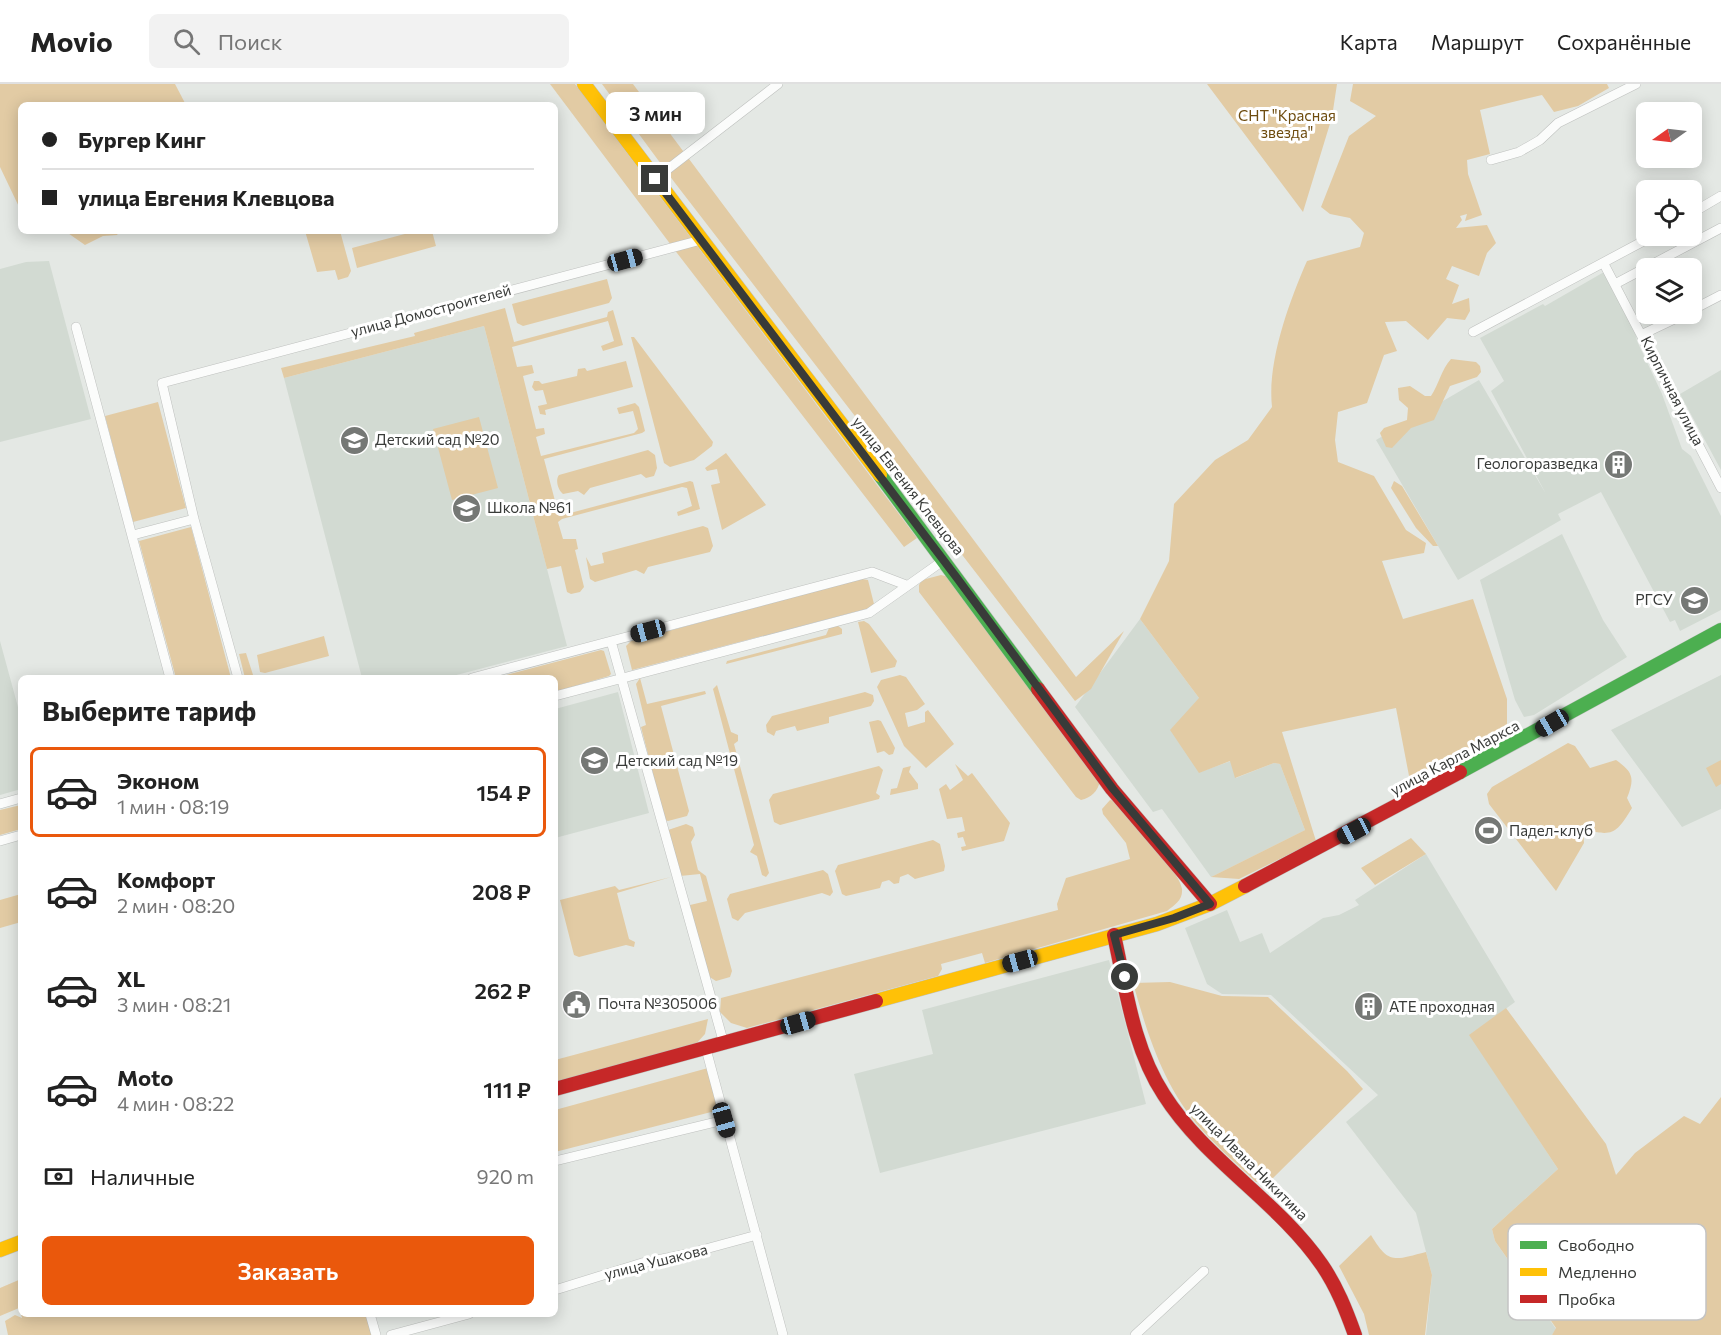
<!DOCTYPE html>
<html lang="ru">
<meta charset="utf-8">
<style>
body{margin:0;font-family:Commissioner,sans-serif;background:#f2f2f2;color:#222;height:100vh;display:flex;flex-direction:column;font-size:22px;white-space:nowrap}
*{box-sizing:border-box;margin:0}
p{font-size:20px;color:#767676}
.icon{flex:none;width:33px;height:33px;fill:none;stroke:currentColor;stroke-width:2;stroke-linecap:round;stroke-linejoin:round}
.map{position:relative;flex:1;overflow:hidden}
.drawer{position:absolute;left:18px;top:591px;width:540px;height:642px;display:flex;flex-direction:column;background:#fff;border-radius:9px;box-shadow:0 3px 15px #0003}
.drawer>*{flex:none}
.top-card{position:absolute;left:18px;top:18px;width:540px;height:132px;border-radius:9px;box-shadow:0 3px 15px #0003;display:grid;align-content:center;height:132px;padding:0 24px;background:#fff}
.needle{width:39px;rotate:256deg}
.controls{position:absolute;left:1636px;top:18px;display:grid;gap:12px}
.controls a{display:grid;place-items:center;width:66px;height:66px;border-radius:9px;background:#fff;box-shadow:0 3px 15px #0003;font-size:30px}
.end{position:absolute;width:27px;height:27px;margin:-14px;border:8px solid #393b39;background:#fff;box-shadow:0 0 0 3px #fff}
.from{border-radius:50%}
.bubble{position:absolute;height:42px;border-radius:9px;background:#fff;box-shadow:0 3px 15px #0003;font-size:20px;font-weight:600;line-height:42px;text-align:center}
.car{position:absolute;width:18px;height:36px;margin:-18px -9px;border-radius:8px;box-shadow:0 0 4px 2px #0007;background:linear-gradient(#222 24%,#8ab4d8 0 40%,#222 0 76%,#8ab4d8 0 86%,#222 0)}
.top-card b{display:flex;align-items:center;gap:21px;height:57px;font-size:22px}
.top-card b+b{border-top:2px solid #e0e0e0}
.top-card i{width:15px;height:15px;background:#222}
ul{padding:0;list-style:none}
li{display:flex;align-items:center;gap:18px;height:90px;margin:0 12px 9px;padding:0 12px;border:3px solid transparent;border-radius:9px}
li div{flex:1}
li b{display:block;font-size:22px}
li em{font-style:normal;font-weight:600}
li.active{border-color:#ea580c}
li>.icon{width:54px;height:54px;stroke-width:1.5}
h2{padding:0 24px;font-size:27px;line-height:72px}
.pay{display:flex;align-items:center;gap:15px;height:66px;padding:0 24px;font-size:22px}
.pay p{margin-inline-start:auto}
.button{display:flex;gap:12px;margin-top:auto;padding:12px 24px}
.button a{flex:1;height:69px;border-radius:9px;background:#ea580c;color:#fff;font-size:24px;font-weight:600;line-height:69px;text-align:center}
header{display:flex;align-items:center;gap:36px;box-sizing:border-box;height:84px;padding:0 30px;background:#fff;border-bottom:2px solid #e0e0e0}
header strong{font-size:28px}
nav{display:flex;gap:33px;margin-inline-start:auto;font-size:21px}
.search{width:420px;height:54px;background:#f2f2f2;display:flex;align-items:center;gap:15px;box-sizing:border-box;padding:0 21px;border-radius:9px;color:#767676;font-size:22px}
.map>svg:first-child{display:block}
.built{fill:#d2dad2}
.green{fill:#e2cba4}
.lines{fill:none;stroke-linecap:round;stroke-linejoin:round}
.street-casing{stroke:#bec0be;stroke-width:10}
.fast-casing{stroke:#bec0be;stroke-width:15}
.slow-casing{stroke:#bec0be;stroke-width:15}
.jam-casing{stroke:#bec0be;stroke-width:15}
.street{stroke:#fbfcfb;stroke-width:9}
.fast{stroke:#4caf50;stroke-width:14}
.slow{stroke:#ffc107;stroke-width:14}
.jam{stroke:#c62828;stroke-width:14}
.route{stroke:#393b39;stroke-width:8}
.labels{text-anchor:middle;stroke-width:6;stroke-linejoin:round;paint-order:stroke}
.park-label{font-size:15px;fill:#6e4c0f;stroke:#fff}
.street-label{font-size:15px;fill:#393b39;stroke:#fff}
.poi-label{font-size:15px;fill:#393b39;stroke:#fff;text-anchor:start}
.key{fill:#fff;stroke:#c4c4c4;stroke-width:1.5}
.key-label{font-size:16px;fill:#393b39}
</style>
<header>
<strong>Movio</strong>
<div class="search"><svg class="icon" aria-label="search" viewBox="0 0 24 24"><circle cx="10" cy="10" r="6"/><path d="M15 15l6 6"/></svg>Поиск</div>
<nav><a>Карта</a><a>Маршрут</a><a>Сохранённые</a></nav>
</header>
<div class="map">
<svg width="1721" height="1251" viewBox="0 0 1721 1251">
<rect width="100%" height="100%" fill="#e4e8e4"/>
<path class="built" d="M49,177L91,335L0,358V185L26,178Z
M1604,188L1634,243L1637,257L1662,310L1682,365L1691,372L1721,432V526L1680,547L1675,536L1670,538L1601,408L1558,430L1561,436L1458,496L1376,356L1479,296L1546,410L1491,307L1504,297L1480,254L1543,220L1545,222Z
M484,242L567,562L445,594H362L284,294Z
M1721,286V386L1680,310Z
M1562,450L1603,536L1627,573L1534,631L1524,633L1515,616L1480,496Z
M1140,535L1199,614L1200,688L1231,677L1236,694L1274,679L1280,680L1305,746L1211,793L1162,725L1153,728L1075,623Z
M0,557L21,634V705L0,711Z
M1721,591V725L1682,743L1611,646Z
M618,608L649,729L555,754V625Z
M1426,770L1515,918L1470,951L1558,1085L1492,1145L1495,1157L1556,1245L1552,1251H1426L1432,1191L1416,1129L1346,1038L1378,1011L1271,911L1222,910L1207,900L1185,844L1227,826L1240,858L1262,849L1270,869L1323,834L1339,831L1359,821L1355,816Z
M1109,876L1146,1020L880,1089L854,990L933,970L922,926Z"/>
<path class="green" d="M0,0H175L186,21H21V127L0,83Z
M550,0H575L917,454L904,463L677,169Z
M602,0H633L1076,593L1124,547L1091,605L1075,617L675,99Z
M1207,0H1337L1332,33L1303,128Z
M1353,0H1607L1609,4L1578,22L1554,28L1542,11L1480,26L1490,70L1467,76L1468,90L1482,131L1465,137L1467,130L1460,132L1462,136L1456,144L1487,141L1496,159L1487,169L1479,192L1452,182L1446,195L1459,201L1452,220L1469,214L1470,227L1465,236L1447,234L1428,256L1406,237L1385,238L1397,267L1384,271L1367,319L1338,328L1335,356L1338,378L1374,392L1406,446L1426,459L1424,469L1382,477L1403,535L1473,515L1507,615V644L1489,660L1410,697L1396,624L1282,648L1316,757L1239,795L1211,793L1305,746L1280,680L1274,679L1235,694L1230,677L1199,689L1170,646L1199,614L1140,535L1169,477L1174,420L1215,376L1248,356L1272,323C1267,278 1289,218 1307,177L1360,163L1364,149L1350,134L1330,130L1321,123L1349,52L1376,32L1350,17Z
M65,147H120L117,151L103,152L85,161Z
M305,147H340L351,187L348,193L338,196L335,186L317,188Z
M416,147H432L436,162L357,184L352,164Z
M607,195L612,214L609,219L523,242L517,239L512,220Z
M505,224L514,258L607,233L608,228L613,226L623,261L603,267L601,262L614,257L608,237L512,263L517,283L532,281L534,289L523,292L536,345L544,344L545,350L536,353L541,372L634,349L638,345L633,327L619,330L617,324L635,319L639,323L645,347L642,349L544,375L559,432L690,397L693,398L700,425L678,432L677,428L692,422L687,404L682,403L562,435L558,438L563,455H576L578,465L575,466L584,503L580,508L571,510L567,508L561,482L547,485L484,242L284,294L281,284L415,252L414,249Z
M631,253H634L713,358L712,362L694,376L670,383L664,379Z
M1451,275L1476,278L1480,282L1481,288L1477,293L1450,302L1434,336L1411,344L1392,364L1386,363L1380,349L1384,344L1407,336L1408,324L1399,316L1398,304L1410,302L1425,312H1431C1439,300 1441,286 1451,275Z
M626,277L633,303L545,326L546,331L540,330L538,322L547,320L543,306L535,307L532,303L534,297H539L542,300L577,292L578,285L585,284L587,287Z
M158,318L186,424L133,438L105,332Z
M479,333L498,404L452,416L433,345Z
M648,366L655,371L657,384L654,392L646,394L641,390L590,404L584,411L578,407L563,410C558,406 555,396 559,391Z
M726,369L766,421L722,446L711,401L720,399L717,385L707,387L705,384Z
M1394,397L1402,402L1438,462H1433L1416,444L1391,404Z
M703,442L708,444L713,462L710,468L648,483L644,490L636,486L595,498L590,495L586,473L591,482L604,479L602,469Z
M191,443L231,594H176L139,457Z
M941,491L949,493L1100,697C1098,707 1091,714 1081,716L1076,713L919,508V501L922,496Z
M862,495L868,496L874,520L870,524L632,586L626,562L631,557Z
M864,537L869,540L897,577L895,583L871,589L858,538Z
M837,541L842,545V550L726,580L727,577L826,551L829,544Z
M324,552L329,572L265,589L260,588L257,571Z
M601,566L604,567L611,590L609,592L555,608V594H495Z
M246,569L254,594H245L239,570Z
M900,591L906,593L925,620L917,626L905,629L908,643L925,638V628L928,626L954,660L926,684L904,662L877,603L881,596Z
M640,594L647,620L705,607L706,610L661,622L689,727L687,732L668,737L665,736L641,643L646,641L636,600Z
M717,601L731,648L738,651V657L734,660L769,789L766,793L762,791L757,772L750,768L754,761L713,605Z
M865,608L873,611L874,617L871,622L829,633V639L797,647L795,642L776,647L774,652L767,648L766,641L772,632Z
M878,636L881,637L895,664L893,670L889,671L884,667L877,669L869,638Z
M1568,659L1575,662L1590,684L1616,676C1633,688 1635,694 1627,714L1632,724C1616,750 1613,753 1583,745L1584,759L1556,807L1489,720L1487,710L1492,703Z
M1721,676V700L1716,703L1706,684Z
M955,680L968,692L972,689L1010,739L1004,757L962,767L961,763L966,762L963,753L958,754L957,749L965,747L962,733L947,735L939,705L946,700L950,706L963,696Z
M879,682L883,686L876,709L880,712L879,715L780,741L774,738L769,716L773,710Z
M911,682L909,688L918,700V705L890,711L891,705L897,704L903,684Z
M1110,716L1115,717C1128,733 1181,788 1182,805C1183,816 1175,821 1167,827L985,879L982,869L941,880L942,885L938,892L747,944L731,939L720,928L721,914L1058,826L1057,820L1066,794L1130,775L1126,759L1103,730L1102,725Z
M21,721V745L0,751V726Z
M686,740L693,743L695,751L691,758L698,786L706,792L732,887L730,893L716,897L708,892L690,821L707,817L700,790L680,792L668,746Z
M1411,754L1426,770L1375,801L1361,784Z
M933,756L940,760L945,782L944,787L915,795L908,790L900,793L899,799L894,800L889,796L882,798L880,804L846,812L842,810L835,787L838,781Z
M823,786L828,790L833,808L830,812L822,809L745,829L738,837L732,834L727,815L730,810Z
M671,793L617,809L629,855L635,858L634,863L626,861L579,873L574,871L560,816L615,802L619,806Z
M21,810V838L0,844V816Z
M1170,898L1222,912L1268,913L1347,987L1363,1005L1271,1096L1256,1098C1238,1081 1218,1064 1202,1046C1164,1004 1148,952 1133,899Z
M1506,924L1606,1060L1616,1091L1635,1069L1684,1032L1700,1040L1721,1013V1251H1552L1556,1244L1495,1157L1492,1145L1558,1085L1469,951Z
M708,935L705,950L695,961L555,1000V976Z
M708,984L719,1026L555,1068V1026Z
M1371,1151C1389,1181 1394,1176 1426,1168L1432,1191L1425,1251H1369L1364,1230L1339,1182Z
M21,1195V1230L19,1224L0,1232V1204Z
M21,1230H367L373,1251H8L5,1237L15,1231L22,1234Z"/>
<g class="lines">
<defs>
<path id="street" d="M1491,76L1519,68L1540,56L1558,39L1636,0
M655,95L778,0
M1692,129L1721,112
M1604,180L1721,404
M1615,200L1721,144
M1692,226L1721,211
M76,243L170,594
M1473,248L1653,152
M1643,250L1685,230
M133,451L194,435
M611,557L724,960
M238,594L194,435L162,299L701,156
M472,594L872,488L906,501
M555,612L869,529L944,476
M0,720L21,714
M0,757L21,751
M706,965L783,1251
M555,1077L724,1036
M555,1206L642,1179L687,1170L757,1151
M370,1230L376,1251
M391,1251L469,1230
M1135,1251L1204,1187"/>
<path id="fast" d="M880,391L1038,605
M1460,688L1721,546"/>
<path id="slow" d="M584,0L880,391
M876,917L1157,840L1210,820L1245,802
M0,1166L21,1158"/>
<path id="jam" d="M1038,605L1112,705L1210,820
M1245,802L1460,688
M1114,851C1126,905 1133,964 1164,1011C1206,1077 1278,1117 1322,1181C1337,1203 1346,1226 1355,1251
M555,1005L876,917"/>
</defs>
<use href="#street" class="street-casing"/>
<use href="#fast" class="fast-casing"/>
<use href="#slow" class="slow-casing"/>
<use href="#jam" class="jam-casing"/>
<use href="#street" class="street"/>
<use href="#fast" class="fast"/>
<use href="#slow" class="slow"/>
<use href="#jam" class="jam"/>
</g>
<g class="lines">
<path class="route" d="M655,95L957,494L1113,705L1210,820L1174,834L1114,851L1125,893"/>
</g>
<defs>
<symbol id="school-disc" viewBox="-11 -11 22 22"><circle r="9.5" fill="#757875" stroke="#fff"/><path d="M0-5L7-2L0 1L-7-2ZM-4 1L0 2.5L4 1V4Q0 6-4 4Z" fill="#fff"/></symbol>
<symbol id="building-disc" viewBox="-11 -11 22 22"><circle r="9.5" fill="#757875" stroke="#fff"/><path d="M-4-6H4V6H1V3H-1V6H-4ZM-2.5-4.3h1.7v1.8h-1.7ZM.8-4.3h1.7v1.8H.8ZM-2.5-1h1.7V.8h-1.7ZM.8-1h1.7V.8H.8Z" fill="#fff"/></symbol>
<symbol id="university-disc" viewBox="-11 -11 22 22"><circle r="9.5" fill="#757875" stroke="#fff"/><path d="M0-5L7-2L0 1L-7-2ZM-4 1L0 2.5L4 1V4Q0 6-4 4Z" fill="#fff"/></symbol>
<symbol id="stadium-disc" viewBox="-11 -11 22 22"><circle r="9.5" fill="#757875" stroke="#fff"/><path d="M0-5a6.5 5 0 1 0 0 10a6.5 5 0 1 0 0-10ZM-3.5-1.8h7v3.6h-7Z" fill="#fff"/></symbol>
<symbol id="civic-disc" viewBox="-11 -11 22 22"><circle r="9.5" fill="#757875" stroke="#fff"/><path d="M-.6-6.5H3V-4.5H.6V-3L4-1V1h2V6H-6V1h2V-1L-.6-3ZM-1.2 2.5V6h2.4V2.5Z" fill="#fff"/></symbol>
</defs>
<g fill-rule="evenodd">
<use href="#school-disc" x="338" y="340" width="33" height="33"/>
<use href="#building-disc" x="1602" y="364" width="33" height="33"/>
<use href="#school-disc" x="450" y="408" width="33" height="33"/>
<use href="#university-disc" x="1678" y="500" width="33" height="33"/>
<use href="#school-disc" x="578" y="660" width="33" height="33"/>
<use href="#stadium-disc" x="1472" y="730" width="33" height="33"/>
<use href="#civic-disc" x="560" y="904" width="33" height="33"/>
<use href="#building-disc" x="1352" y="906" width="33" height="33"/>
</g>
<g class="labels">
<g class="park-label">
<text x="1287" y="37">СНТ "Красная<tspan x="1287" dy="17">звезда"</tspan></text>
</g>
<g class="street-label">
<text transform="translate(431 227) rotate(-15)" y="5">улица Домостроителей</text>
<text transform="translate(1672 307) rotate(63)" y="5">Кирпичная улица</text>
<text transform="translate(908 402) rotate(52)" y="5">улица Евгения Клевцова</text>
<text transform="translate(1455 674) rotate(-28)" y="5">улица Карла Маркса</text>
<text transform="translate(1249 1078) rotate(45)" y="5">улица Ивана Никитина</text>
<text transform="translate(656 1178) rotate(-14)" y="5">улица Ушакова</text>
</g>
<g class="poi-label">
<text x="375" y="361">Детский сад №20</text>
<text x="1598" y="385" text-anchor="end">Геологоразведка</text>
<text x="487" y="429">Школа №61</text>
<text x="1673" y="521" text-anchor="end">РГСУ</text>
<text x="616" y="682">Детский сад №19</text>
<text x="1509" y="752">Падел-клуб</text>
<text x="598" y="925">Почта №305006</text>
<text x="1389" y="928">АТЕ проходная</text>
</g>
</g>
<rect x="1508" y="1140" width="198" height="96" rx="9" class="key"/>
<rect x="1520" y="1157" width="27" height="8" fill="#4caf50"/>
<rect x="1520" y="1184" width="27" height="8" fill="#ffc107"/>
<rect x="1520" y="1211" width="27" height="8" fill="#c62828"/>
<g class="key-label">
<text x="1558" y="1167">Свободно</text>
<text x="1558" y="1194">Медленно</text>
<text x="1558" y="1221">Пробка</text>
</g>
</svg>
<div class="controls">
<a><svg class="needle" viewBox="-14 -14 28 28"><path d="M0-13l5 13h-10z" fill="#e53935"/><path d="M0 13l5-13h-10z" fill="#767676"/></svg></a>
<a><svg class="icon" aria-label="locate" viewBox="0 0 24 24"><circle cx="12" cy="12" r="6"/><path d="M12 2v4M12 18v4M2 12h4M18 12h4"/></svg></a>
<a><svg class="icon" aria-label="layers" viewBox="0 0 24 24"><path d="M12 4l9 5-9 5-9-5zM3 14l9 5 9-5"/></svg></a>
</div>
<i class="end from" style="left:1125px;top:893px"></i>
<i class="end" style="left:655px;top:95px"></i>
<div class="bubble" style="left:606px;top:8px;width:99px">3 мин</div>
<i class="car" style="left:625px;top:176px;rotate:75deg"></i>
<i class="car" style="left:648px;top:547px;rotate:255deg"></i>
<i class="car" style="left:1552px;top:639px;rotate:240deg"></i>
<i class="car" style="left:1354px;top:747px;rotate:242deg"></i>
<i class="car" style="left:1020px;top:877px;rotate:255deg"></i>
<i class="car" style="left:798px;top:939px;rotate:74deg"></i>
<i class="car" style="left:724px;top:1036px;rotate:164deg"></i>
<div class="top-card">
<b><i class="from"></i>Бургер Кинг</b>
<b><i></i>улица Евгения Клевцова</b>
</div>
<section class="drawer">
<h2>Выберите тариф</h2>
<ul>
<li class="active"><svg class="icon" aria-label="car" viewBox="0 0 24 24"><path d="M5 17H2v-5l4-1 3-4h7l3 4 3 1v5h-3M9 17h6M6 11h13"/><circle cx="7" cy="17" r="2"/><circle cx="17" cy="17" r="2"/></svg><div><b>Эконом</b><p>1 мин · 08:19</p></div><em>154 ₽</em></li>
<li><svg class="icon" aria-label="car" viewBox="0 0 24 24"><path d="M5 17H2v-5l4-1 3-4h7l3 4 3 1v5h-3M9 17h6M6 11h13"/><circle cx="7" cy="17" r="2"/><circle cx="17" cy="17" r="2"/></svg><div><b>Комфорт</b><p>2 мин · 08:20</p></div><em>208 ₽</em></li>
<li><svg class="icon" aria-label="car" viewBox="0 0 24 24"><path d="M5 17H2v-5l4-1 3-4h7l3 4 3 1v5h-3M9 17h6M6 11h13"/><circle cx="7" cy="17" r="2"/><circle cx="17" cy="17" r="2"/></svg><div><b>XL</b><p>3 мин · 08:21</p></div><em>262 ₽</em></li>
<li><svg class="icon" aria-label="car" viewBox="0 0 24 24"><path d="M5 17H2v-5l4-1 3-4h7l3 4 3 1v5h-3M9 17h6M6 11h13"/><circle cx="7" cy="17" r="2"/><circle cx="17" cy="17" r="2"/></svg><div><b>Moto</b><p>4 мин · 08:22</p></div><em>111 ₽</em></li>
</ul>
<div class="pay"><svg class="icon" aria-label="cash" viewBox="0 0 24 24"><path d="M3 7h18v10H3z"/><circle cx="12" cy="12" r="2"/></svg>Наличные<p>920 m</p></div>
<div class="button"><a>Заказать</a></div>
</section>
</div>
